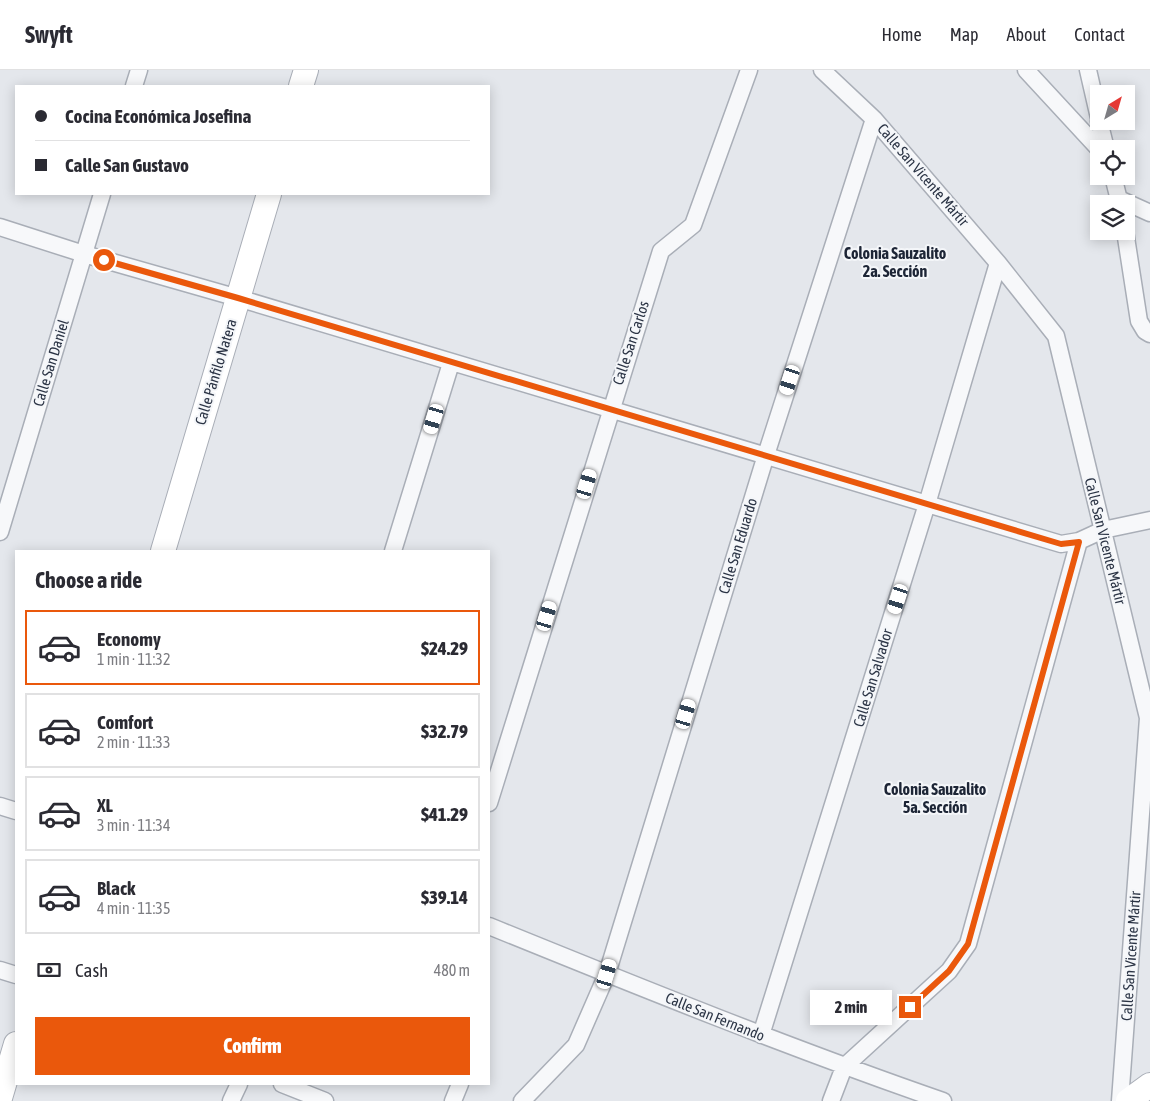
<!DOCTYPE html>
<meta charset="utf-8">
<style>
body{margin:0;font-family:"Asap Condensed",sans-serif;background:#f7f7f7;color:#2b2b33;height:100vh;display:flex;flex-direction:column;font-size:19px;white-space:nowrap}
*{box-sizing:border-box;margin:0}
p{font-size:16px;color:#7c7c81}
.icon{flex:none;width:28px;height:28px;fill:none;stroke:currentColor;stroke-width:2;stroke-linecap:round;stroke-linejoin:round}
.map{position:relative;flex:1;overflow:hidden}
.sheet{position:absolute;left:15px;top:480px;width:475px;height:535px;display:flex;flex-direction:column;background:#fff;border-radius:0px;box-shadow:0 2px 12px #0003}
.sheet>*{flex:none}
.banner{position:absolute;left:15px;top:15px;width:475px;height:110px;border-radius:0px;box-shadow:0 2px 12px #0003;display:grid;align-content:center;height:110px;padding:0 20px;background:#fff}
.needle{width:32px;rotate:37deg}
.fabs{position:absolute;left:1090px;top:15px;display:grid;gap:10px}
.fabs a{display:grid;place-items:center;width:45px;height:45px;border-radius:0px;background:#fff;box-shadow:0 2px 12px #0003;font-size:25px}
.end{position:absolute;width:22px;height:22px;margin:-11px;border:6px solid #ea580c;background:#fff;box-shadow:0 0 0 2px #fff}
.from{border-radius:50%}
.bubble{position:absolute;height:35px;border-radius:0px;background:#fff;box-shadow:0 2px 12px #0003;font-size:16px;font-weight:800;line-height:35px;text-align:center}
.car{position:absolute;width:15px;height:30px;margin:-15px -8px;border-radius:6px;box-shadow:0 0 4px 1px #0007;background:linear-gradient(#fff 24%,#345 0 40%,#fff 0 76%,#345 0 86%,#fff 0)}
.banner b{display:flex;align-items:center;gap:18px;height:48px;font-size:19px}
.banner b+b{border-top:1px solid #e1e1e2}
.banner i{width:12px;height:12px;background:#2b2b33}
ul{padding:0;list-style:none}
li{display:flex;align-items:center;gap:15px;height:75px;margin:0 10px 8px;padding:0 10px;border:2px solid #e1e1e2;border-radius:0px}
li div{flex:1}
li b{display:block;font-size:19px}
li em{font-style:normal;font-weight:800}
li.active{border-color:#ea580c}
li>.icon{width:45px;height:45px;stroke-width:1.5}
h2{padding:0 20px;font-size:22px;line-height:60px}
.pay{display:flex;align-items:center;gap:12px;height:55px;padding:0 20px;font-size:19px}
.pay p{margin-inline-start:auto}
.cta{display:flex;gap:10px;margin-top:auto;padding:10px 20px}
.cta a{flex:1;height:58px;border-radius:0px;background:#ea580c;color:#fff;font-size:20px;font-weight:800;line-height:58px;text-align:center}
header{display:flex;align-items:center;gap:30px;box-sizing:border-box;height:70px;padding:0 25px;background:#fff;border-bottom:1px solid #e1e1e2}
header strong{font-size:24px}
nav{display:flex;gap:28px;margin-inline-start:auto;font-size:18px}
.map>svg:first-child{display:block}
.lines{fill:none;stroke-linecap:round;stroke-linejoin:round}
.minor-casing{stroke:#a9aeb7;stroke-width:19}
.secondary-casing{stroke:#a9aeb7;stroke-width:26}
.minor{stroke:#f7f8fa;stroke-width:16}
.secondary{stroke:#fff;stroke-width:24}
.route{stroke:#ea580c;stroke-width:6}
.labels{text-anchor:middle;stroke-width:4;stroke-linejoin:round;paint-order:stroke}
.street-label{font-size:15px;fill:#2b3445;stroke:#f4f6f9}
.neighbourhood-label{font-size:16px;font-weight:bold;fill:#1d2536;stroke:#f4f6f9}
</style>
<header>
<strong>Swyft</strong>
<nav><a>Home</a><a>Map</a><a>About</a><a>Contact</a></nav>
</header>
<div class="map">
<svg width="1150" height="1031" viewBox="0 0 1150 1031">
<rect width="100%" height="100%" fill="#e4e7ec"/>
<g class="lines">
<defs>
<path id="minor" d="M822,0L874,49L998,193L1056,266L1148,648L1120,1031
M1026,0L1099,79
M1088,0L1099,48
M134,16L139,0
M1099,51L1106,79
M1113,106L1120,134
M1119,129L1150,143
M0,157L84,184L238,228L1061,474L1079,471L1103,460L1150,450
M1125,161L1139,251L1145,261L1150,264
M0,462L102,124
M393,481L451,293
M489,733L661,181L693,155L749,0
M0,736L16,741
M489,856C639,917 790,978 943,1031
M0,900L16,905
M761,965L927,434L998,193
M282,1014L325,1031
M231,1031L239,1014
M453,1031L460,1014
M522,1031L576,975L607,904L766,385L874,49
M831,1031L844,997L949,901L968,874L1079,471"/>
<path id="secondary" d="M301,16L306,0
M163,481L269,124
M0,1028L16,974
M1128,1031L1150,1015"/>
</defs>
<use href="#minor" class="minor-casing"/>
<use href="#secondary" class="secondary-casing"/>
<use href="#minor" class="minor"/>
<use href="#secondary" class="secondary"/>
</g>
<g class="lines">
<path class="route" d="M104,190L238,228L1061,474L1079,472L968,874L949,901L910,937"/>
</g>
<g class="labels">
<g class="street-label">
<text transform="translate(923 105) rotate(49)" y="5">Calle San Vicente Mártir</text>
<text transform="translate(631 273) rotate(-72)" y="5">Calle San Carlos</text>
<text transform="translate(51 293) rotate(-73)" y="5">Calle San Daniel</text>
<text transform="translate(216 302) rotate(-73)" y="5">Calle Pánfilo Natera</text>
<text transform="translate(1105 471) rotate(76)" y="5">Calle San Vicente Mártir</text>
<text transform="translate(738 476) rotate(-73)" y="5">Calle San Eduardo</text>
<text transform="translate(873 608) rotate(-73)" y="5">Calle San Salvador</text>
<text transform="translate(1131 886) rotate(-86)" y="5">Calle San Vicente Mártir</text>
<text transform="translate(715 947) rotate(22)" y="5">Calle San Fernando</text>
</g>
<g class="neighbourhood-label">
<text x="895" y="189">Colonia Sauzalito<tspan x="895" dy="18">2a. Sección</tspan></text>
<text x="935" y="725">Colonia Sauzalito<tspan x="935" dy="18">5a. Sección</tspan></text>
</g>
</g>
</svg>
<div class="fabs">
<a><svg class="needle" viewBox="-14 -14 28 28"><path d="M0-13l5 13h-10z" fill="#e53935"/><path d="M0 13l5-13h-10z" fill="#7c7c81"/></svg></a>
<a><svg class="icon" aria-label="locate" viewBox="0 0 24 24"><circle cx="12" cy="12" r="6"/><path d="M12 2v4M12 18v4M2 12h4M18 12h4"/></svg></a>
<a><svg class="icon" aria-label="layers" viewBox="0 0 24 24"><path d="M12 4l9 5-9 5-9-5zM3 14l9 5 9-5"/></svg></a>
</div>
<i class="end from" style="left:104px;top:190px"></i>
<i class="end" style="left:910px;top:937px"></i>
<div class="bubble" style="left:810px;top:920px;width:82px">2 min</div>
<i class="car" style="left:790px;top:310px;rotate:198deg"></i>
<i class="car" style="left:434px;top:349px;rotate:197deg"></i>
<i class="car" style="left:587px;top:414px;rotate:17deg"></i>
<i class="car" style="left:898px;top:529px;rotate:198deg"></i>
<i class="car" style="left:547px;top:546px;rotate:17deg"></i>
<i class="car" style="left:686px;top:644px;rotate:17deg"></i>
<i class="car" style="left:607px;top:904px;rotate:17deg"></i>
<div class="banner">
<b><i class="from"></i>Cocina Económica Josefina</b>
<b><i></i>Calle San Gustavo</b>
</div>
<section class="sheet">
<h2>Choose a ride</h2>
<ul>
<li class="active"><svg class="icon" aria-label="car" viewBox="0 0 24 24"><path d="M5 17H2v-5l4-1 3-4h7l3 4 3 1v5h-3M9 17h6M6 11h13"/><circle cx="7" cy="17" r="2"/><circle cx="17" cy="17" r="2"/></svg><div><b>Economy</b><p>1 min · 11:32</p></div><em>$24.29</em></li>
<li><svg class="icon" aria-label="car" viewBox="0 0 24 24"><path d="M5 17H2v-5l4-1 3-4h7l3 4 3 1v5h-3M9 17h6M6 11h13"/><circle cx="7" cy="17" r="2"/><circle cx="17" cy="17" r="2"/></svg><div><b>Comfort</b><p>2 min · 11:33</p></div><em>$32.79</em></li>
<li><svg class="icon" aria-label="car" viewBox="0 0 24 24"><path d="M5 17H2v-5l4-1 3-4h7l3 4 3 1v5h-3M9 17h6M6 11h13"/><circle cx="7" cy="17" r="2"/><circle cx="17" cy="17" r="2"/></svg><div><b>XL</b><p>3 min · 11:34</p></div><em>$41.29</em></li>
<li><svg class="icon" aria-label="car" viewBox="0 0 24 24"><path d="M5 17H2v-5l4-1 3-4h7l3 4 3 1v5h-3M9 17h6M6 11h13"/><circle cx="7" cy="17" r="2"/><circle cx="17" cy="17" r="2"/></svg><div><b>Black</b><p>4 min · 11:35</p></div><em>$39.14</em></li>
</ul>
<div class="pay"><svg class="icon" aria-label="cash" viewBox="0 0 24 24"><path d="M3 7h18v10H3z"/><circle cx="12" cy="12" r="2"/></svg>Cash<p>480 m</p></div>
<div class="cta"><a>Confirm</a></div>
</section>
</div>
